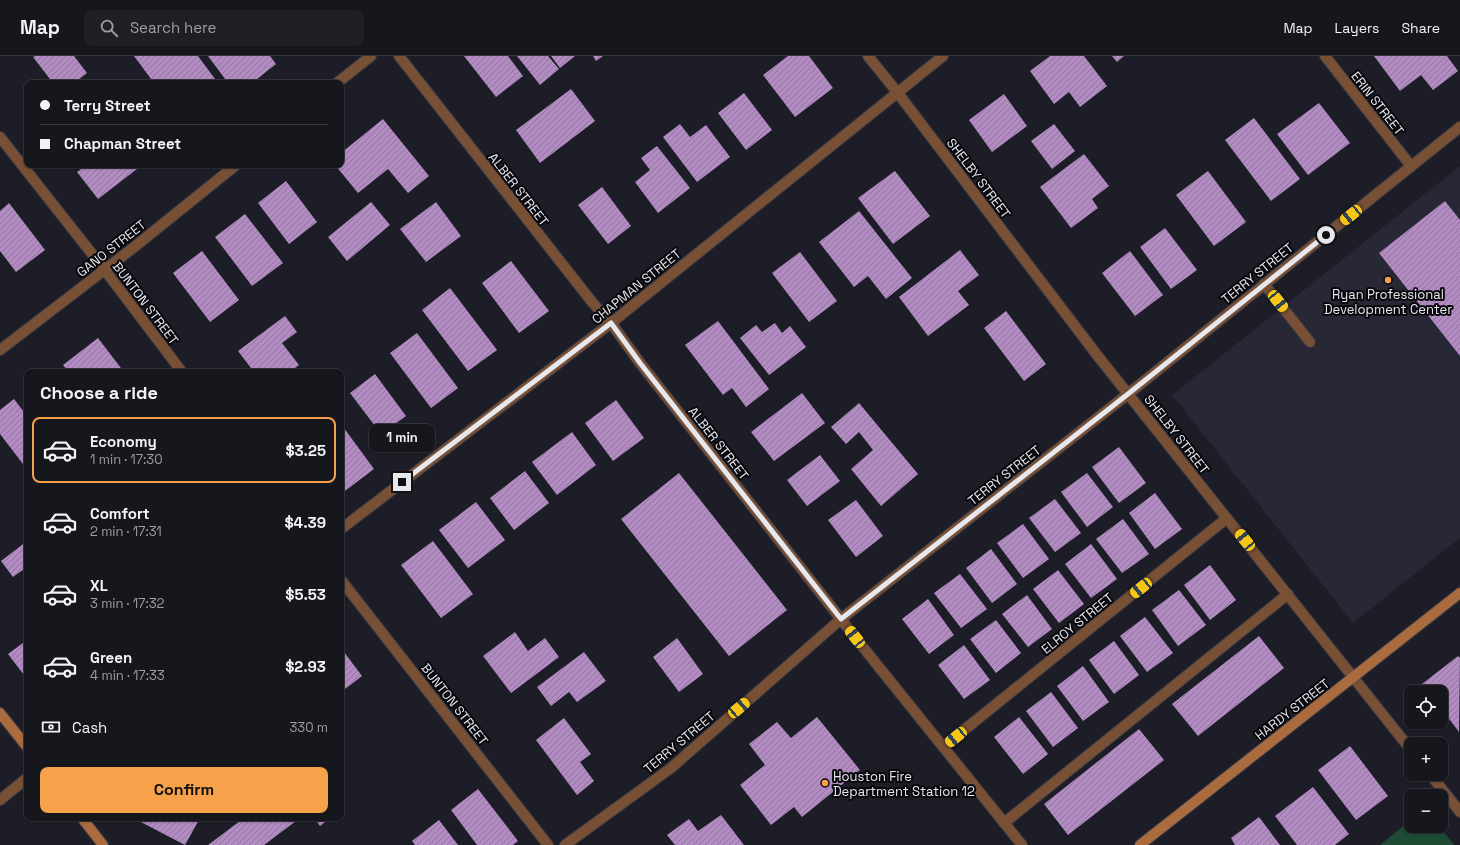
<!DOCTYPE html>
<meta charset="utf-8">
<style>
body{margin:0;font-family:"Space Grotesk",sans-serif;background:#1f1f26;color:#f1f3f6;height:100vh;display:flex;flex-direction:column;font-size:15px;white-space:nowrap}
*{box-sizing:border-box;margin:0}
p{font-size:13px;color:#9e9fa4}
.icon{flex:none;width:22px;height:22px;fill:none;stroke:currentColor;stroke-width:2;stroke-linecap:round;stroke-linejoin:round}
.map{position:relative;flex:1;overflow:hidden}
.side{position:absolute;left:24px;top:313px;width:320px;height:452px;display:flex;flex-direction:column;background:#16161d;border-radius:8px;box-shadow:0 1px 3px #0004,0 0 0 1px #35353b}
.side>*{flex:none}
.guide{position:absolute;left:24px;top:24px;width:320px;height:88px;border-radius:8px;box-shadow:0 1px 3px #0004,0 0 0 1px #35353b;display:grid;align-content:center;height:88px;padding:0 16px;background:#16161d}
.fabs{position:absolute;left:1404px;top:629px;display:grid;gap:8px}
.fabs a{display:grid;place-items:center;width:44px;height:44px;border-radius:8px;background:#16161d;box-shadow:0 1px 3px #0004,0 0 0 1px #35353b;font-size:20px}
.end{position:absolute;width:18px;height:18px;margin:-9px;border:5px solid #e7e7ee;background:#111;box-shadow:0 0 0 2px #111}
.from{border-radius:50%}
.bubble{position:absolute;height:28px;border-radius:8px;background:#16161d;box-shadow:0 1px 3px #0004,0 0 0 1px #35353b;font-size:13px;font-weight:700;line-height:28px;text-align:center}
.car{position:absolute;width:12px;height:24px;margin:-12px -6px;border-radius:5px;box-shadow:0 0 3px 1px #0007;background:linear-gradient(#f5c518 24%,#345 0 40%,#f5c518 0 76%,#345 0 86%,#f5c518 0)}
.guide b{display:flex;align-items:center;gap:14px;height:38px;font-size:15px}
.guide b+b{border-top:1px solid #35353b}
.guide i{width:10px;height:10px;background:#f1f3f6}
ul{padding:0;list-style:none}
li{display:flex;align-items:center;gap:12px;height:66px;margin:0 8px 6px;padding:0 8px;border:2px solid transparent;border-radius:8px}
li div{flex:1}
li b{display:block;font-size:15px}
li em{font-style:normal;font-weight:700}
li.on{border-color:#f7a14a}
li>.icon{width:36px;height:36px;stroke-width:1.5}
h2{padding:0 16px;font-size:18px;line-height:48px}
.pay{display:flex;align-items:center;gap:10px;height:44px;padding:0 16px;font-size:15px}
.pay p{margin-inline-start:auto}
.button{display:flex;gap:8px;margin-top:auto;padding:8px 16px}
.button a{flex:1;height:46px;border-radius:8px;background:#f7a14a;color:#111;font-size:16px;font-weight:700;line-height:46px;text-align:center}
header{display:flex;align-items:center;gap:24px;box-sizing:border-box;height:56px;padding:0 20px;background:#16161d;border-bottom:1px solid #35353b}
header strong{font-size:19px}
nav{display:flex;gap:22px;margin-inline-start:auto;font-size:14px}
.search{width:280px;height:36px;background:#1f1f26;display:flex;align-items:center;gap:10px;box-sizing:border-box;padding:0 14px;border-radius:8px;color:#9e9fa4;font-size:15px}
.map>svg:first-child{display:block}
.built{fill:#272736}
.grass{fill:#1d4b34}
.building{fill:url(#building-hatch)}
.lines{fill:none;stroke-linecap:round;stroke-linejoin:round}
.service-casing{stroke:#393943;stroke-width:12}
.minor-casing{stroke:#393943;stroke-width:12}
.secondary-casing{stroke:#393943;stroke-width:12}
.service{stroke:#775035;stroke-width:10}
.minor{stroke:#775035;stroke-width:10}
.secondary{stroke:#aa6b3e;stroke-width:10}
.route{stroke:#e7e7ee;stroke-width:5}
.poi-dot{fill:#f7a14a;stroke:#08080c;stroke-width:1.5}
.labels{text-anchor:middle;stroke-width:4;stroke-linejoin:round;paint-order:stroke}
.street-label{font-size:13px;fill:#e7e7ee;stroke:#08080c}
.poi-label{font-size:13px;fill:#e7e7ee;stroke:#08080c}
</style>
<header>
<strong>Map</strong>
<div class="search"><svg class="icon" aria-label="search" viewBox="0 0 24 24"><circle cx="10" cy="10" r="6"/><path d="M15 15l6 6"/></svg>Search here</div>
<nav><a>Map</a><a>Layers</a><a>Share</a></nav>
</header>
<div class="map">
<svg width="1460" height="789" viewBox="0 0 1460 789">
<defs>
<pattern id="building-hatch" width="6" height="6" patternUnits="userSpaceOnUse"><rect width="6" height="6" fill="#b18bc1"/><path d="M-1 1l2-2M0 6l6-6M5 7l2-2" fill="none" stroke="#91769c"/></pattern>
</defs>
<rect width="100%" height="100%" fill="#1d1d27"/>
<path class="built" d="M1460,110V482L1353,567L1172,339Z"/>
<path class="grass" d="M1411,764V770H1439L1454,789H1380Z"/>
<path class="building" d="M35,0H74L87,17L74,27H53L33,1Z
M134,0H198L218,27H154Z
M208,0H270L276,8L252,27H228Z
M464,0H508L523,20L496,41Z
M517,0H548L559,13L540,29Z
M551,0H575L560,12Z
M593,0H603L596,5Z
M788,0H809L833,32L795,61L763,19Z
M1050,0H1084L1107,30L1080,51L1069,36L1054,48L1030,15Z
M1112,0H1124L1117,6Z
M1374,0H1447L1458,15L1433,34L1421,19L1400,35Z
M571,33L595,65L540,107L516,74Z
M744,37L772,74L746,94L718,57Z
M1004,38L1027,70L992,96L969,64Z
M1319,47L1350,87L1308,119L1277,78Z
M1254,62L1300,123L1271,145L1225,84Z
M383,63L429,120L408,137L388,113L358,137L335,109H341V97Z
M680,68L690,81L706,69L730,101L697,126L663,81Z
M1054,68L1075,95L1052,113L1031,85Z
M657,90L690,132L658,157L635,126L650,114L641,102Z
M1084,98L1109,130L1092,143L1098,152L1071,172L1040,131Z
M87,109H134L137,113L98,143L77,116Z
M895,115L930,160L893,188L858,142Z
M1208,115L1246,166L1214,190L1176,139Z
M286,125L317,166L289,188L258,147Z
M602,131L631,170L608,188L578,149Z
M1445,145L1460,164V300L1379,197Z
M371,146L390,169L347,205L328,181Z
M436,146L461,180L426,206L400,173Z
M9,147L45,194L16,216L0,195V155Z
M859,155L912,222L886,243L868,220L854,231L819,186Z
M245,158L283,207L252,230L215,181Z
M1165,172L1197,214L1171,233L1140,191Z
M960,194L979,219L958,235L969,249L928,280L899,241Z
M202,195L239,244L210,266L173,217Z
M1130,195L1163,239L1135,260L1102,217Z
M800,196L837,245L809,266L772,217Z
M511,205L549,255L519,277L482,227Z
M450,232L497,294L468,315L422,254Z
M1006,255L1046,308L1024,325L984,272Z
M285,260L297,276L282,287L299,309L290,316H254L238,295Z
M718,265L769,333L746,351L732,332L723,339L685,289Z
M775,267L782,277L790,270L806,291L769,319L740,282L756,269L762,276Z
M417,277L458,332L431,352L390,297Z
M98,282L124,316H69L63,309Z
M375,318L406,360L381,378L350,337Z
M802,337L825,367L774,405L751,376Z
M14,343L27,360V405L23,408L0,378V354Z
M616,344L644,382L613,405L585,367Z
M859,347L918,418L881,450L851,413L873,394L859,376L846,388L831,371Z
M341,368L374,413L341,438Z
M572,376L596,409L557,439L532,406Z
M1119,391L1146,427L1119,447L1092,411Z
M820,399L840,425L807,450L787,424Z
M525,415L549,447L514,474L490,442Z
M679,417L787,554L729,600L621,463Z
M1087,417L1113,451L1087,471L1061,436Z
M1155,437L1182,473L1155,493L1129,457Z
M1055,443L1081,477L1055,496L1029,462Z
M856,444L883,480L856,501L828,464Z
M476,446L505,484L468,512L439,474Z
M1123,463L1149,498L1122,517L1096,483Z
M1023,468L1049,503L1023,522L997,487Z
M27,485V511L13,521L1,505Z
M433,485L473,538L441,562L401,509Z
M1091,488L1117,523L1091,542L1065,508Z
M991,493L1017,528L992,547L966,512Z
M1210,509L1236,544L1210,564L1184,529Z
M1058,514L1084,548L1059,567L1033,533Z
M960,518L987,553L961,572L934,537Z
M1179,534L1206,569L1178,590L1152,554Z
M1027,539L1052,573L1028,591L1002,558Z
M928,543L954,579L929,598L902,563Z
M1145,561L1173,597L1147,616L1120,580Z
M996,564L1021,597L996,617L970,583Z
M515,576L528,595L545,582L559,601L511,637L483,600Z
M1259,580L1284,612L1198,680L1172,648Z
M677,582L703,618L679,636L653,601Z
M27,584V623L8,598Z
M1114,585L1139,619L1114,638L1089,604Z
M964,589L990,624L964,643L938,609Z
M341,592L362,620L341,636Z
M584,596L606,625L577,646L569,636L551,650L537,631Z
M1458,600L1460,602L1459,676L1441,652V636H1428L1422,628Z
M1083,610L1109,646L1083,665L1057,630Z
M1051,636L1078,672L1053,691L1026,655Z
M817,661L860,714L802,761L794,751L771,769L740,729L765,709L749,688L777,666L791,682Z
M1019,661L1048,698L1023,718L994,681Z
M564,662L591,698L580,706L594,725L577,739L536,684Z
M1139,673L1164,704L1068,779L1044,748Z
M1350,690L1388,740L1356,764L1318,714Z
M1313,731L1349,778L1335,789H1297L1275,760Z
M478,733L518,785L513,789H477L451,754Z
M721,759L744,789H675L667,779L689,763L698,775Z
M1259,761L1280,789H1235L1231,782Z
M138,762H200L185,789L137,764Z
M244,762H300L264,789H208Z
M314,762H330L320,770Z
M439,764L458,789H415L412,785Z"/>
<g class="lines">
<defs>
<path id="service" d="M1264,228L1310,286
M1004,767L1288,538"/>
<path id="minor" d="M399,0L592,246L611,267L640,307L862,590L1022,789
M868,0L897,36L1097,299L1411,694
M1325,0L1411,110
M337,27L371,0
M0,81L104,213L182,316
M0,294L133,192L236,109
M341,473L611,267L943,0
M341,524L548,789
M943,691L1227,462
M1430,718L1460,756
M0,744L27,722
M565,789L671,712L841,563L1128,338L1460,71"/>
<path id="secondary" d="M0,657L27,691
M82,762L103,789
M1140,789L1460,537"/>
</defs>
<use href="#service" class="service-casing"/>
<use href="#minor" class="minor-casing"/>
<use href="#secondary" class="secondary-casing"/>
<use href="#service" class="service"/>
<use href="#minor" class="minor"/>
<use href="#secondary" class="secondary"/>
</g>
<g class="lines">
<path class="route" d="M402,426L611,267L640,307L841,563L1128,338L1326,179"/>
</g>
<g class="poi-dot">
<circle cx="1388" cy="224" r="4"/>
<circle cx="825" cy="727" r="4"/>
</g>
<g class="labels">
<g class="street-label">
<text transform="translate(1378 47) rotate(52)" y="5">ERIN STREET</text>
<text transform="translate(979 122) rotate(53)" y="5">SHELBY STREET</text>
<text transform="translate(519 133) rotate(52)" y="5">ALBER STREET</text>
<text transform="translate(111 192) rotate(-38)" y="5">GANO STREET</text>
<text transform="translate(1257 217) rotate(-39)" y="5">TERRY STREET</text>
<text transform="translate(636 230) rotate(-39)" y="5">CHAPMAN STREET</text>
<text transform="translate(146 247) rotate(53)" y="5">BUNTON STREET</text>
<text transform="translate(1177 378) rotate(52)" y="5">SHELBY STREET</text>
<text transform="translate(719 387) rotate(52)" y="5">ALBER STREET</text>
<text transform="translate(1004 419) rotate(-38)" y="5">TERRY STREET</text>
<text transform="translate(1077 567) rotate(-39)" y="5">ELROY STREET</text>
<text transform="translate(455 648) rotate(52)" y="5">BUNTON STREET</text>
<text transform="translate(1292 653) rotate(-38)" y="5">HARDY STREET</text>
<text transform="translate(679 686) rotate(-40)" y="5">TERRY STREET</text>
</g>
<g class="poi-label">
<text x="1388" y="243">Ryan Professional<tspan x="1388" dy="15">Development Center</tspan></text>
<text x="833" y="725" text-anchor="start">Houston Fire<tspan x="833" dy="15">Department Station 12</tspan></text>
</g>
</g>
</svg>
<div class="fabs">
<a><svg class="icon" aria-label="locate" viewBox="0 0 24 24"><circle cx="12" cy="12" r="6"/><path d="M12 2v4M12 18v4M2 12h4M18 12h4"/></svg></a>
<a>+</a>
<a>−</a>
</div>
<i class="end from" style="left:1326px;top:179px"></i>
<i class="end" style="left:402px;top:426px"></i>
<div class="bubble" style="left:369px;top:368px;width:66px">1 min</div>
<i class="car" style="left:1351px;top:159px;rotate:231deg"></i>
<i class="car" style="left:1278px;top:245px;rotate:141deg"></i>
<i class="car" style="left:1245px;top:484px;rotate:321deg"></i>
<i class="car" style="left:1141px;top:532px;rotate:231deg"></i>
<i class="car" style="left:855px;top:581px;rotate:322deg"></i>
<i class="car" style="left:739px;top:652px;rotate:49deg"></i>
<i class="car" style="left:956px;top:681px;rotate:231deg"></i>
<div class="guide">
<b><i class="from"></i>Terry Street</b>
<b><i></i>Chapman Street</b>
</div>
<section class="side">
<h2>Choose a ride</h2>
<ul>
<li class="on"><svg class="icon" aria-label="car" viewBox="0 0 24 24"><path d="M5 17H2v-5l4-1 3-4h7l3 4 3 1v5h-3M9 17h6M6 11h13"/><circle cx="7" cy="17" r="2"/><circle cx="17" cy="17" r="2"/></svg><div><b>Economy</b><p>1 min · 17:30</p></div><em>$3.25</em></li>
<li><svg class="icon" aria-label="car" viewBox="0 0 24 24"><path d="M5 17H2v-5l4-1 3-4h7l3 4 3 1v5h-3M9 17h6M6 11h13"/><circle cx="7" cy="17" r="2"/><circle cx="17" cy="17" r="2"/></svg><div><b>Comfort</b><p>2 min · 17:31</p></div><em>$4.39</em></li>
<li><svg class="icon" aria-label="car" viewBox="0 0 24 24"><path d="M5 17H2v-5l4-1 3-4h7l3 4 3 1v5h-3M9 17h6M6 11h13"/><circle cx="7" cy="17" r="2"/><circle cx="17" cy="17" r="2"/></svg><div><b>XL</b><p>3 min · 17:32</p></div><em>$5.53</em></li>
<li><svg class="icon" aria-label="car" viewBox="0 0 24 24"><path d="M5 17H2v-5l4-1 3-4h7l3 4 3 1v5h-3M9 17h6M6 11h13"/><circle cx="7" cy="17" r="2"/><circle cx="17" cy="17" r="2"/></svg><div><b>Green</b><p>4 min · 17:33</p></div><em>$2.93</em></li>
</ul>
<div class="pay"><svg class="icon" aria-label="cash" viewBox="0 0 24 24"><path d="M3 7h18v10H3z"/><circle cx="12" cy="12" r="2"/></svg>Cash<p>330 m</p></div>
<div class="button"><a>Confirm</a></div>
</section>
</div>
